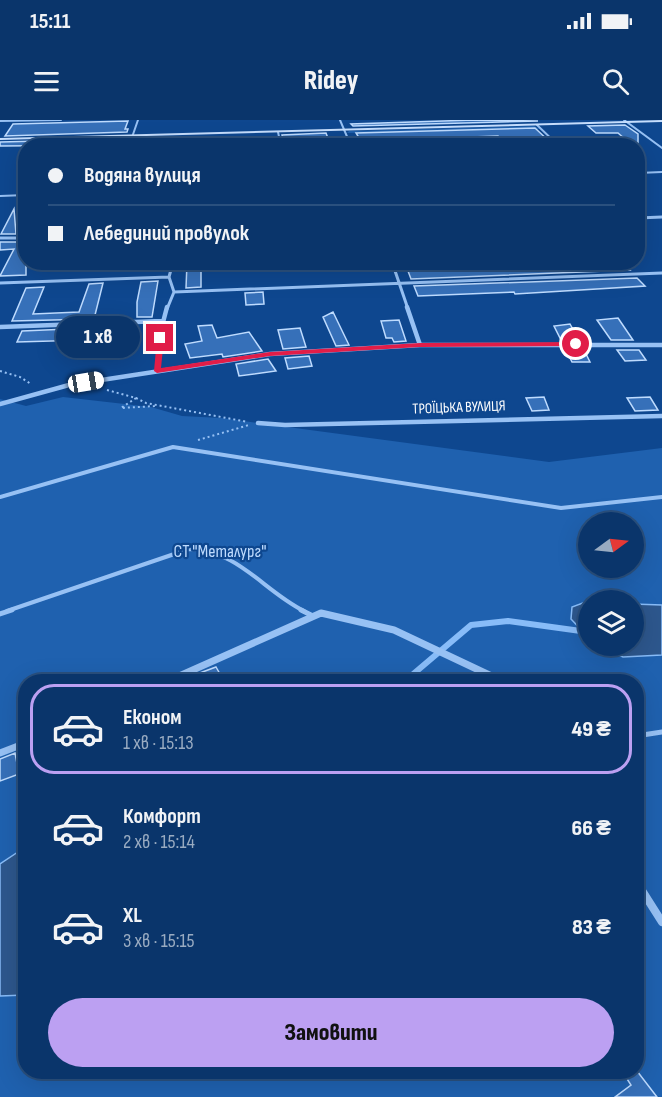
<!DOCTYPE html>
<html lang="uk">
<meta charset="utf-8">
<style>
body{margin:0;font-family:"Sofia Sans Condensed",sans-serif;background:#133d71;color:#f1f3f6;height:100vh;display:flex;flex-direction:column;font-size:22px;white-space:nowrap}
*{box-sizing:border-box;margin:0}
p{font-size:20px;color:#99abc1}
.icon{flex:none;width:33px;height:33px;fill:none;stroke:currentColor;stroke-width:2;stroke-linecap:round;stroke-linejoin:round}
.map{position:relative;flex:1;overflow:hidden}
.panel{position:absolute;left:18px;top:554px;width:626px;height:405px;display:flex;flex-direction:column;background:#0a356b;border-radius:24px;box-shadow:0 6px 24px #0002,0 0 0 2px #2a507e}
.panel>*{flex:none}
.top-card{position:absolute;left:18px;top:18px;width:627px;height:132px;border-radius:24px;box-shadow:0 6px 24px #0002,0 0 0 2px #2a507e;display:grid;align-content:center;height:132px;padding:0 30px;background:#0a356b}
.needle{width:39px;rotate:75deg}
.controls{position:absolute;left:578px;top:392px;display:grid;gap:12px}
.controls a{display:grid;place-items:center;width:66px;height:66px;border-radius:50%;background:#0a356b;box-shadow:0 6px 24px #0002,0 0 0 2px #2a507e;font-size:30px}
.end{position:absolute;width:27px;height:27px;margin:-14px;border:8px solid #e11d48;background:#fff;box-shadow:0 0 0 3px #fff}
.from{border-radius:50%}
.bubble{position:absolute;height:42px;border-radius:21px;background:#0a356b;box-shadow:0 6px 24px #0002,0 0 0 2px #2a507e;font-size:20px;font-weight:800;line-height:42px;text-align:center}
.car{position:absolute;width:18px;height:36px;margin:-18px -9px;border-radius:8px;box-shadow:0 0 4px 2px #0007;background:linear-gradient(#fff 24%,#345 0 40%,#fff 0 76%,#345 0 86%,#fff 0)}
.top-card b{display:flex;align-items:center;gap:21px;height:57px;font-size:22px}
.top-card b+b{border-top:2px solid #2a507e}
.top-card i{width:15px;height:15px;background:#f1f3f6}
ul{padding:10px 0 0;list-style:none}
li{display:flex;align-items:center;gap:18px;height:90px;margin:0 12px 9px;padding:0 18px;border:3px solid transparent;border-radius:24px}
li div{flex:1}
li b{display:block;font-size:22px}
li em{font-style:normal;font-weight:800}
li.current{border-color:#bca0f2}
li>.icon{width:54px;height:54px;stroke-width:1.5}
.action{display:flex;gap:12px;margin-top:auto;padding:12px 30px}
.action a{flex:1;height:69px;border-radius:36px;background:#bca0f2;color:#111;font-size:24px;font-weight:800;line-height:69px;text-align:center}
.status{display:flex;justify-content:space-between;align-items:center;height:42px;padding:0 30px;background:#0a356b;direction:ltr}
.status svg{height:16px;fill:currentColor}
header{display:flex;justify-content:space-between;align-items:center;height:78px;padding:0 30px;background:#0a356b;font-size:27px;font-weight:800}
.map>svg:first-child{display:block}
.green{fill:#1f61af;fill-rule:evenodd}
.water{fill:#2d578d;stroke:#88bcf8;stroke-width:1.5}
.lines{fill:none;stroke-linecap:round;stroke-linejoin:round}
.stream{stroke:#88bcf8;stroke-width:6}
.building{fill:#3670b9;stroke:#bedbfe;stroke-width:1.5}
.path{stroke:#97c1f4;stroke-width:2;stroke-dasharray:2 3;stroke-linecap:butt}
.lane-far2{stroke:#97c1f4;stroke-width:2}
.lane-far1{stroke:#97c1f4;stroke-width:4}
.lane{stroke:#97c1f4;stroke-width:5}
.street-far4{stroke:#97c1f4;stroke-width:2}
.street-far3{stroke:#97c1f4;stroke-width:3}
.street-far2{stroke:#97c1f4;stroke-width:4.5}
.street-far1{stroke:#97c1f4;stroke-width:7}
.street{stroke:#97c1f4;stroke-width:8}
.secondary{fill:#c6defd;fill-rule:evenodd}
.route{fill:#e11d48}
.labels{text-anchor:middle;stroke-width:4.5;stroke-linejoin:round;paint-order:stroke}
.far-street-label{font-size:15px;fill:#fff;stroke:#0e478f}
.park-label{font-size:18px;fill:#bedbfe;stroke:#0e478f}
</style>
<div class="status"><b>15:11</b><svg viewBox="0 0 49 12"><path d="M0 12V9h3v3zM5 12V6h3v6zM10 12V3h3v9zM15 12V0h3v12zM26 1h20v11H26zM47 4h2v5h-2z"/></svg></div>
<header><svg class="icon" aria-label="menu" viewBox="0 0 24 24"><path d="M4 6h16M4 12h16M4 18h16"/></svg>Ridey<svg class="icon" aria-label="search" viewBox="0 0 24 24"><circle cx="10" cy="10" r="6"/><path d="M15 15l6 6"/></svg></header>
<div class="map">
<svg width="662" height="977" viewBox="0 0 662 977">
<rect width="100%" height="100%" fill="#0e478f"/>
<path class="green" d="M534,6L540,9L347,13L349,11Z
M63,277L151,287L182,296L221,298L549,342L662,328V977H0V279L26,286ZM588,402H633V447H588ZM588,480H633V525H588ZM26,561H636V951H26Z"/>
<path class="water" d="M588,481V517L571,499L572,487Z
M633,484L662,485V535L623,537L597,525H633Z
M18,732L25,741V875L0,876V744Z"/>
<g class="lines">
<path class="stream" d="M405,561L471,505L508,501L588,512"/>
</g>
<path class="building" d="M474,0L538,1L353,6L351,4Z
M128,1L125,9H128L127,12L5,16L13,4Z
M625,5L638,14V29V26H633L618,13H596L588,6Z
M535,8L551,23L506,24L498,16L361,21L356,13Z
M326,13L329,21L307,22L308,26H284L282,15Z
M124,19L122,25L0,26V22Z
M14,89L16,114H1Z
M0,122H17L18,126L20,122H26V155L0,156L14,129L0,130Z
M201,142V167L186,168L187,143Z
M623,142L630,150L411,159L408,151Z
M637,158L645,166L515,174L514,172L418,176L414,166Z
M158,161L152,197H137V182L141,162Z
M103,163L94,199L12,201L26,168L44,167L33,194L79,192L89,164Z
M263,172L264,184L246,185L245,173Z
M333,192L349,225L336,226L323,197Z
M618,198L633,220H611L597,200Z
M399,200L406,221L394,222L392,218H386L381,201Z
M570,204L579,220H561L554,206Z
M212,205L217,218L249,212L262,231L223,237L222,234L190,238L185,224L202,221L198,206Z
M91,208L87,220L17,222L22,211Z
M300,208L306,227L283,229L278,210Z
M566,230H584L590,242H572Z
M617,230H639L646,240L625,241Z
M309,236L312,246L288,249L285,238Z
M268,239L276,251L239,256L236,244Z
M544,277L549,290L532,291L526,278Z
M650,277L658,290L635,291L627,278Z
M216,547L224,561H182L197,554Z
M15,633L19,654L0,661V639Z
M622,951H637L657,977H615L631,965Z"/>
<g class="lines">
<path class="path" d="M0,251L20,257L31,264
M107,270L136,278L121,288L156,286
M136,278L146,283L248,302
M198,320L249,305"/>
<path class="lane-far2" d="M537,5L559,26
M425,26L490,24"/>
<path class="lane-far1" d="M0,377L173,327L561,388L662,377
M7,491L189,429C240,431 262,470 304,491"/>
<path class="lane" d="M301,490L313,496
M0,494L12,490
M636,616L662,612"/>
<path class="street-far4" d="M340,0L351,26
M624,0L662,28
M0,1L61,0
M278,12L281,26
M129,26L138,0
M638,53L662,52
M0,76L26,75"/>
<path class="street-far3" d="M638,98L662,97
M0,118H26
M392,142L408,189
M0,163L169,157
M174,172L662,153
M167,189L174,172L169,157L173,142"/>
<path class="street-far2" d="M407,187L420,225
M0,207L162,201
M157,251L161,210L167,187
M0,284L69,265L270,234L420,225H662
M258,303L285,305L662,296"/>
<path class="street-far1" d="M168,561L321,493L394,510L502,561
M0,633L26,623"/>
<path class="street" d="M636,761L662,802"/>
<path class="secondary" d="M662,0V2L0,20V18Z"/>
</g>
<path class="route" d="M160,216L164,218L161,248L270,232L420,223L576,222L580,224L576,226L420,227L270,236L157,253L154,251L157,218Z"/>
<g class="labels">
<g class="far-street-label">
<text transform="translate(459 287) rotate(-2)" y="5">ТРОЇЦЬКА ВУЛИЦЯ</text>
</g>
<g class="park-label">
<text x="220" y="437">СТ "Металург"</text>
</g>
</g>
</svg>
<div class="controls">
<a><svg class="needle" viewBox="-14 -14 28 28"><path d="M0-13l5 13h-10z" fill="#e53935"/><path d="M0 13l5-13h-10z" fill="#99abc1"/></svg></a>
<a><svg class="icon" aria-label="layers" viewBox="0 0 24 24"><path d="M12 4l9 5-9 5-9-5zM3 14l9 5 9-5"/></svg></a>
</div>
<i class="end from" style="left:576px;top:224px"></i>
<i class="end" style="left:160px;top:218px"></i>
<div class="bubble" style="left:56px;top:196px;width:84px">1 хв</div>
<i class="car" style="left:86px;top:262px;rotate:81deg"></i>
<div class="top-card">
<b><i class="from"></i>Водяна вулиця</b>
<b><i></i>Лебединий провулок</b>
</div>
<section class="panel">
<ul>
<li class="current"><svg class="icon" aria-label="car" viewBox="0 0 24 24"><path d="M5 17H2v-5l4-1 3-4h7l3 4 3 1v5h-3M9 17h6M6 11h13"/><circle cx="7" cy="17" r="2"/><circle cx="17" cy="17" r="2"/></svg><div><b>Економ</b><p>1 хв · 15:13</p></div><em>49 ₴</em></li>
<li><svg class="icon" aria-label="car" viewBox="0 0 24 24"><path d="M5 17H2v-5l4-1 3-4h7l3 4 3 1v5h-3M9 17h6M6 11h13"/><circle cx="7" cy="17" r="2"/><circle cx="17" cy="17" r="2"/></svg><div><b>Комфорт</b><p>2 хв · 15:14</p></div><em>66 ₴</em></li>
<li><svg class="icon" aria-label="car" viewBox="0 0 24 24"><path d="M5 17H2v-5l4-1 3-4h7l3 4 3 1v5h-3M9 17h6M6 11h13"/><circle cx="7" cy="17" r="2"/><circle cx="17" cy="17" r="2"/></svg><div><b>XL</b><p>3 хв · 15:15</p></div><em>83 ₴</em></li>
</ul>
<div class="action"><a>Замовити</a></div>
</section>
</div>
